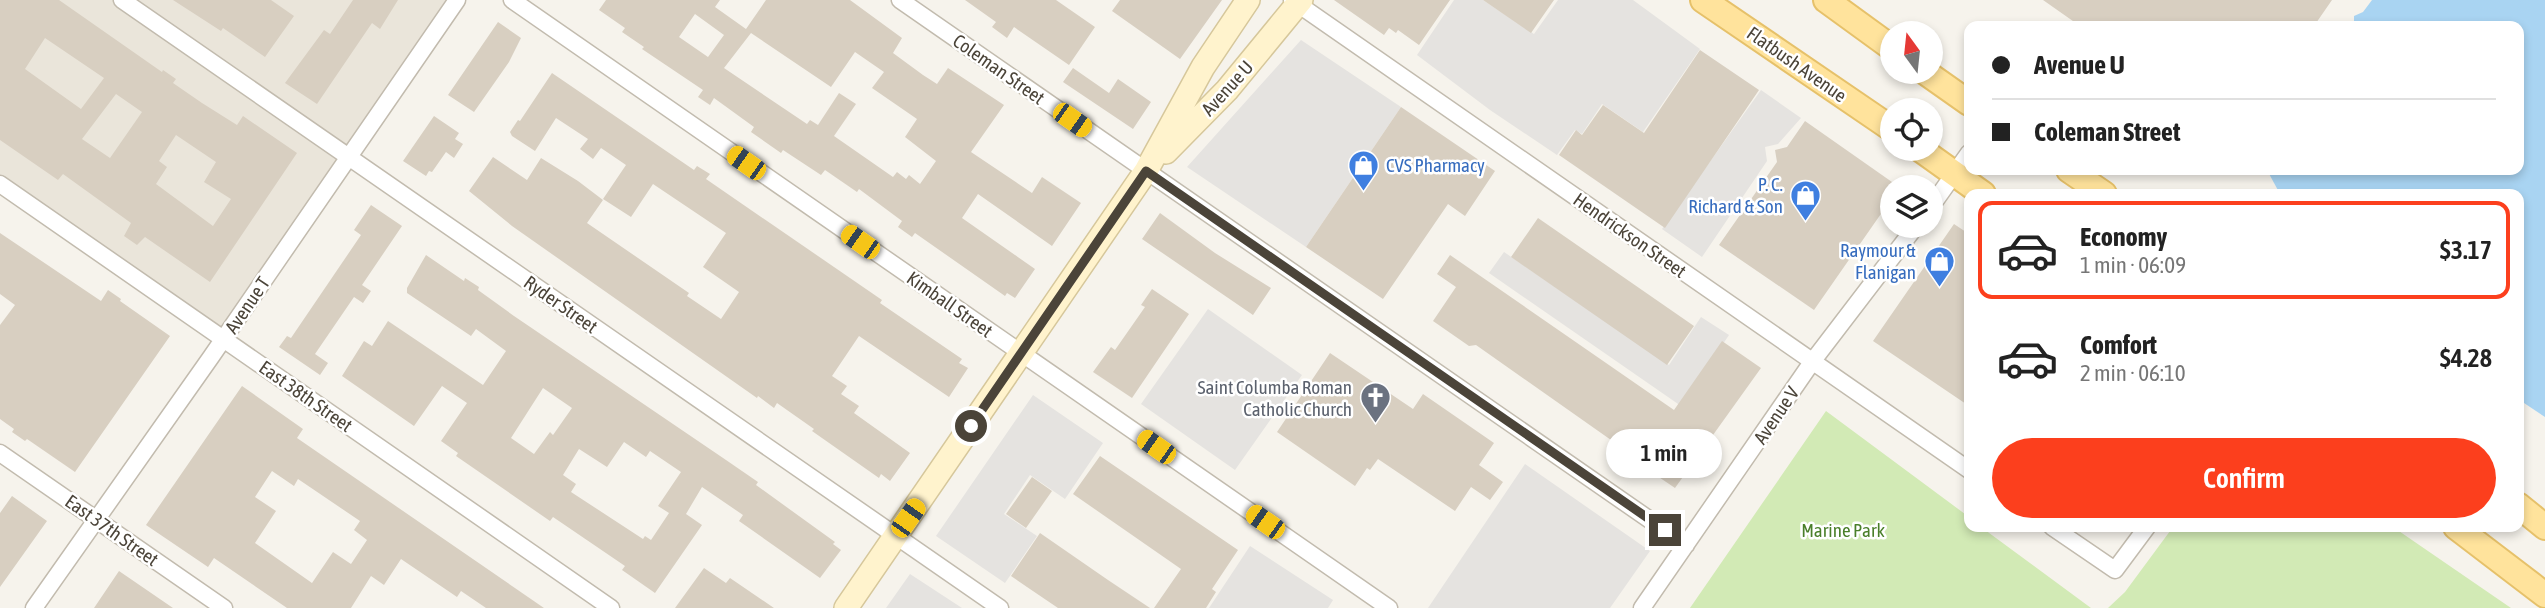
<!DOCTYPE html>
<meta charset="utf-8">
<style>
body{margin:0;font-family:"Asap Condensed",sans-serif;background:#f6f6f6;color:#222;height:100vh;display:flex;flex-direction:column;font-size:26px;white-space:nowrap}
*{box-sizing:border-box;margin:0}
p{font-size:23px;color:#767676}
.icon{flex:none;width:38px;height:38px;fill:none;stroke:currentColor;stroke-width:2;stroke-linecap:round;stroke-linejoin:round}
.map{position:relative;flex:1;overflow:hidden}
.drawer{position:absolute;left:1964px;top:189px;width:560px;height:343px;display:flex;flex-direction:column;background:#fff;border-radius:14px;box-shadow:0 4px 10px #0003}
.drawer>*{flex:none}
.hud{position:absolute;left:1964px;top:21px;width:560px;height:154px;border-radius:14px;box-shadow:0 4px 10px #0003;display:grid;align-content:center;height:154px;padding:0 28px;background:#fff}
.needle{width:46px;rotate:345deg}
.tools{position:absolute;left:1880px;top:21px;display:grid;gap:14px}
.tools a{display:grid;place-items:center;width:63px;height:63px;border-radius:50%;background:#fff;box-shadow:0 4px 10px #0003;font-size:35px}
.end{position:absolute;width:32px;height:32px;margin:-16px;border:9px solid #4b4439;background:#fff;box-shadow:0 0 0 4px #fff}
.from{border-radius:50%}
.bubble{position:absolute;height:49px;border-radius:24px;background:#fff;box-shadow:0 4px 10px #0003;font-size:23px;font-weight:600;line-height:49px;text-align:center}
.car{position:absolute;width:21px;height:42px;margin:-21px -10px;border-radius:9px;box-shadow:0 0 5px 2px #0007;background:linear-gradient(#f5c518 24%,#345 0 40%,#f5c518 0 76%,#345 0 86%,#f5c518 0)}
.hud b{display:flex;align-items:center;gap:24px;height:66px;font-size:26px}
.hud b+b{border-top:2px solid #e0e0e0}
.hud i{width:18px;height:18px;background:#222}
ul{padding:12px 0 0;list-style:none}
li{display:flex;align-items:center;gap:21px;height:98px;margin:0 14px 10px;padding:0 14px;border:4px solid transparent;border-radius:14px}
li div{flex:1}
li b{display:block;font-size:26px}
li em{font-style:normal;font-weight:600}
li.active{border-color:#fc3f1d}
li>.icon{width:63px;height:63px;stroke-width:1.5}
.button{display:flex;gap:14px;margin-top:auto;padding:14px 28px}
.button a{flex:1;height:80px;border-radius:42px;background:#fc3f1d;color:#fff;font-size:28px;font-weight:600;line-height:80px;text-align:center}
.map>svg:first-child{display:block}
.residential{fill:#eae5da}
.green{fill:#d2eab5}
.parking{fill:#e5e3e0}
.water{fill:#a9d4f2}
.building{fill:#d8cfc1;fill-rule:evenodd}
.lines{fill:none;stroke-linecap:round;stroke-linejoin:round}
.minor-casing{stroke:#c2bbae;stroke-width:19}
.secondary-casing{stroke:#d6c79b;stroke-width:26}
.primary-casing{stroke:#e6c16a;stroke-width:28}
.minor{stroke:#fff;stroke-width:16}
.secondary{stroke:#fff3cd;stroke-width:23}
.primary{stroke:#ffe39c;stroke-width:24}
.route{stroke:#4b4439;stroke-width:9}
.labels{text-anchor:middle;stroke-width:5;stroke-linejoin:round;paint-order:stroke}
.street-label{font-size:19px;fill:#4b4439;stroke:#fff}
.shop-label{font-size:19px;fill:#366cbe;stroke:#fff;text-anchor:end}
.worship-label{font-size:19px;fill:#5b616d;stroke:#fff;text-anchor:end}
.park-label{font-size:19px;fill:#4a7f2a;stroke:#fff}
</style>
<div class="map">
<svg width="2545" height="608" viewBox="0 0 2545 608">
<rect width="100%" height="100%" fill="#f6f3ec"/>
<path class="residential" d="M0,0H457L224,339L0,184Z"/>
<path class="green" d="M1826,411L1969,517V527H1981L2091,608H1690Z
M2173,527H2393L2511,608H2108L2125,592Z"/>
<path class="parking" d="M1454,0H1483L1534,34L1558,0H1633L1700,49L1643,132L1602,104L1582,134L1575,130L1557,155L1490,110L1417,55Z
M1301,40L1401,107L1306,247L1187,167Z
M1761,90L1801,118L1778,144L1765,147L1767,161L1702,257L1662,229Z
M1504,252L1669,365L1701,317L1729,335L1681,406L1489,273Z
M1208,309L1302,375L1235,470L1141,404Z
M1033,395L1103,443L1065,499L1030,475L1004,514L1037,536L1005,583L936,536Z
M1525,464L1650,551L1610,608H1428Z
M1250,546L1333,600L1328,608H1209Z
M910,574L962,608H886Z"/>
<path class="water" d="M2372,0H2545V417L2518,399V194H2280L2267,170H2518V26H2354V16L2363,12Z"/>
<path class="building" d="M0,0H59L162,72L163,70L176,79L173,83L202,103L237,125L243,116L297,153L210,282L145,237L137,245L124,236L131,223L63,174L58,180L0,140ZM45,38L104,78L81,109L25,69ZM116,94L142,112L110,158L82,139ZM176,135L216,162L204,182L231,199L213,226L156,184L167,167L159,161Z
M173,0H271L294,16L265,57L223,28L221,31Z
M353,0H398L380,29L372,23L317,104L285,83L324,30L330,34Z
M606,0H720L715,7L746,29L766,0H850L902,38L893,53L923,75L937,84L948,68L1004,105L971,152L1032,193L1042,177L1081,203L1052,246L978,194L962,218L1035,269L1015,298L1007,293L1005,296L915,233L912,237L898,227L902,221L859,189L857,192L825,170L821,175L783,150L781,153L751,132L754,127L714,98L710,105L698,97L703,90L642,49L644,47L622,32L625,28L599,10ZM695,14L724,35L708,57L679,37ZM751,33L831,87L855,52L884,72L872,88L917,119L905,137L936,161L920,184L909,175L906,179L897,172L893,177L834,136L856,104L839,93L818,125L810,120L807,124L724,68Z
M965,0H1056L1095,27L1069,65L1014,27L1007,38L992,27L996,22Z
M1120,0H1222L1180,59L1112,11Z
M1334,0H1450L1419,45L1398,30L1396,33L1389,28L1384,35Z
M1483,0H1554L1531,33Z
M2043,0H2332L2314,26H2080Z
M498,22L521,38L509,62L474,112L448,95Z
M1700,50L1759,90L1665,228L1559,155L1576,130L1582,135L1603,105L1644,133Z
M1073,68L1109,93L1118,79L1151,102L1133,129L1063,82Z
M552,73L694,170L697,166L710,174L706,179L882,300L880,303L962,359L959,363L968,368L949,397L859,336L832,376L847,386L841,394L859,406L854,413L910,453L890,481L881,474L879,478L812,431L814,429L777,403L774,408L758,396L757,398L512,226L469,191L493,157L527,180L541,158L578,181L603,200L587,223L689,293L687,296L721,319L739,292L703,267L726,233L653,184L631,217L603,199L626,165L601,148L593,159L580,149L588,139L556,118L535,151L512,136L510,132L518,120L520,121Z
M1401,107L1495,171L1465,216L1448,204L1383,299L1306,247Z
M434,116L459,133L455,139L463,144L454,158L446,152L432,172L429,171L426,176L403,161Z
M1805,121L1892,182V198L1814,310L1719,245L1777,162L1775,150L1787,147Z
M371,205L402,226L362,285L371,291L363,303L354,297L315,354L328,363L320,375L279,347L287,336L291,338L361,235L354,230Z
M1160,213L1215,253L1271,288L1253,315L1142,239Z
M1538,218L1694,326L1667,365L1511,257Z
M1954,224L1969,234V406L1873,341Z
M0,233L101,301L108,290L121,299L120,301L170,336L75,472L27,439L25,441L12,432L14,429L0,419V325L15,305L0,294Z
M426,255L464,281L465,278L479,287L478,290L514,316L726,460L758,482L756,485L835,542L833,544L841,550L820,578L739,521L743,515L702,487L686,514L702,525L655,593L622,570L625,566L553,517L550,521L456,456L458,453L441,441L467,403L442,386L414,426L342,376L364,341L372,346L388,321L483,385L506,351L476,329L471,336L407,293V288ZM543,388L572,408L553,435L550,432L534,454L511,438ZM624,442L646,457L650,451L681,472L658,506L669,513L651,540L645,536L643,539L571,492L576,484L563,475L579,449L607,467Z
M1450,255L1674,410L1722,341L1761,368L1675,488L1638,463V459L1476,345L1469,346L1433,321L1456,287L1437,274Z
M1152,289L1189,314L1132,398L1093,372L1111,347L1115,350L1145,307L1141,305Z
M1330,353L1413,409L1423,394L1494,443L1479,465L1503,482L1490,500L1471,487L1455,511L1378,459L1370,470L1367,468L1355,486L1277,432Z
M242,386L303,429L297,438L544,608H486L461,591L457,597L401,559L384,585L371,576L351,608H287L214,558L208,567L146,525ZM272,471L294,486L298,479L360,521L354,530L367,540L351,564L333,552L312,583L255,543L276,511L255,497Z
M1100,456L1238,550L1212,589L1216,592L1206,608H1154L1181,569L1073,494Z
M1032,477L1052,491L1026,528L1006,514Z
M12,496L47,521L0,587V513Z
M1040,533L1108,580L1150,608H1058L1027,587L1011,576Z
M704,568L726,583L730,578L774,608H675Z
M119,571L173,608H94Z"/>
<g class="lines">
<defs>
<path id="minor" d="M122,0L1000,608
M512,0L1389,608
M900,0L1686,545
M1292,0L1969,470
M0,184L611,608
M1930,208L1969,153
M0,453L224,608
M2052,527L2115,570L2147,527
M34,608L211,357L457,0
M1642,608L1812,362L1916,226"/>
<path id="secondary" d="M1166,152L1227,90L1301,0
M846,608L1146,171L1203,67L1248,0"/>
<path id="primary" d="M1703,0L1892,129
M1826,0L1892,48
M1925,72L1969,103
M1920,149L1983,194
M2069,170L2104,194
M2518,505L2545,527
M2456,527L2545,595"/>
</defs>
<use href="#minor" class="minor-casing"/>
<use href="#secondary" class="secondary-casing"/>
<use href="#primary" class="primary-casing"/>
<use href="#minor" class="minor"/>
<use href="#secondary" class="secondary"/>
<use href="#primary" class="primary"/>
</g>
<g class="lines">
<path class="route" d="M971,426L1146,171L1665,530"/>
</g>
<defs>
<symbol id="shop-pin" viewBox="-11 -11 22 30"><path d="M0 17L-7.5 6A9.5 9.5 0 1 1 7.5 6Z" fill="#3f7fe0" stroke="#fff"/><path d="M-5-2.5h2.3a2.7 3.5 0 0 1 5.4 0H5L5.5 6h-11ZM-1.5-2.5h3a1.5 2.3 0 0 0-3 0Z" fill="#fff"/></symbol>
<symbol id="church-pin" viewBox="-11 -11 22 30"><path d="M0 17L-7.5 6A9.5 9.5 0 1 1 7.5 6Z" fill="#6b7280" stroke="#fff"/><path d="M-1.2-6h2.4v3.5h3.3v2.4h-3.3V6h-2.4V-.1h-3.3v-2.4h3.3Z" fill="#fff"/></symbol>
</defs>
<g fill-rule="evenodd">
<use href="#shop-pin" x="1346" y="148" width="35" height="47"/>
<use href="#shop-pin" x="1788" y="178" width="35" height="47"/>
<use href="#shop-pin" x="1922" y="244" width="35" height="47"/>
<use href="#church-pin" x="1358" y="380" width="35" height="47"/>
</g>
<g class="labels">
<g class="street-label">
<text transform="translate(1797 64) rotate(35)" y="7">Flatbush Avenue</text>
<text transform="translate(999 69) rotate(35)" y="7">Coleman Street</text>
<text transform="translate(1227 88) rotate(-48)" y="7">Avenue U</text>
<text transform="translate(1630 235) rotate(35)" y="7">Hendrickson Street</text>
<text transform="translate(561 304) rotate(35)" y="7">Ryder Street</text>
<text transform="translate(950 304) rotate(35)" y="7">Kimball Street</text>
<text transform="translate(247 305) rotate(-56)" y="7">Avenue T</text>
<text transform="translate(306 396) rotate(35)" y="7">East 38th Street</text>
<text transform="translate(1776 415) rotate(-56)" y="7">Avenue V</text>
<text transform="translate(112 530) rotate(35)" y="7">East 37th Street</text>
</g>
<g class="shop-label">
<text x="1386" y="172" text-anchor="start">CVS Pharmacy</text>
<text x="1783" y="191">P. C.<tspan x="1783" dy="22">Richard &amp; Son</tspan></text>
<text x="1916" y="257">Raymour &amp;<tspan x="1916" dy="22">Flanigan</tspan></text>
</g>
<g class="worship-label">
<text x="1352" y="394">Saint Columba Roman<tspan x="1352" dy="22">Catholic Church</tspan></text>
</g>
<g class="park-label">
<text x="1843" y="537">Marine Park</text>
</g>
</g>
</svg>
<div class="tools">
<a><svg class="needle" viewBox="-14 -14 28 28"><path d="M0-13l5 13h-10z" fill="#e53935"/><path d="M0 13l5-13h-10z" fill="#767676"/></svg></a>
<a><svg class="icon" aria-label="locate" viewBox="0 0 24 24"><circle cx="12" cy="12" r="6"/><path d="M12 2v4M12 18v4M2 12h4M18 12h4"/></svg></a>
<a><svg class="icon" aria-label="layers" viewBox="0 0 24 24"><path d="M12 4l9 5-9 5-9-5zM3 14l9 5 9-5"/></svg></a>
</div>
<i class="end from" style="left:971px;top:426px"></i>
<i class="end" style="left:1665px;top:530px"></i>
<div class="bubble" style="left:1606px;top:429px;width:116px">1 min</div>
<i class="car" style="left:1072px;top:120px;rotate:125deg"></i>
<i class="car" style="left:746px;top:163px;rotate:305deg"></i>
<i class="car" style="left:860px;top:242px;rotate:305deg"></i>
<i class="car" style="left:1156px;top:447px;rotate:305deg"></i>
<i class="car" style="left:908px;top:518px;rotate:35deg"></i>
<i class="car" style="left:1265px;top:522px;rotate:305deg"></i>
<div class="hud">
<b><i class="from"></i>Avenue U</b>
<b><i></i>Coleman Street</b>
</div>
<section class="drawer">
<ul>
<li class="active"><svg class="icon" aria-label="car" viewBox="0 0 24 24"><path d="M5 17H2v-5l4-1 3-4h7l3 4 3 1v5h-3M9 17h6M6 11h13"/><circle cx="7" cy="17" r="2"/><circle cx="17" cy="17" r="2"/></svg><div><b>Economy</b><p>1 min · 06:09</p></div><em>$3.17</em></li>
<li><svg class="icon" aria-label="car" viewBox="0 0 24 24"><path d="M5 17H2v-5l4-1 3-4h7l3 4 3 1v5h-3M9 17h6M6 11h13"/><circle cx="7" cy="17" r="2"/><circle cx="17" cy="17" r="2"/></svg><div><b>Comfort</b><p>2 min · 06:10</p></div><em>$4.28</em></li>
</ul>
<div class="button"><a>Confirm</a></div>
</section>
</div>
